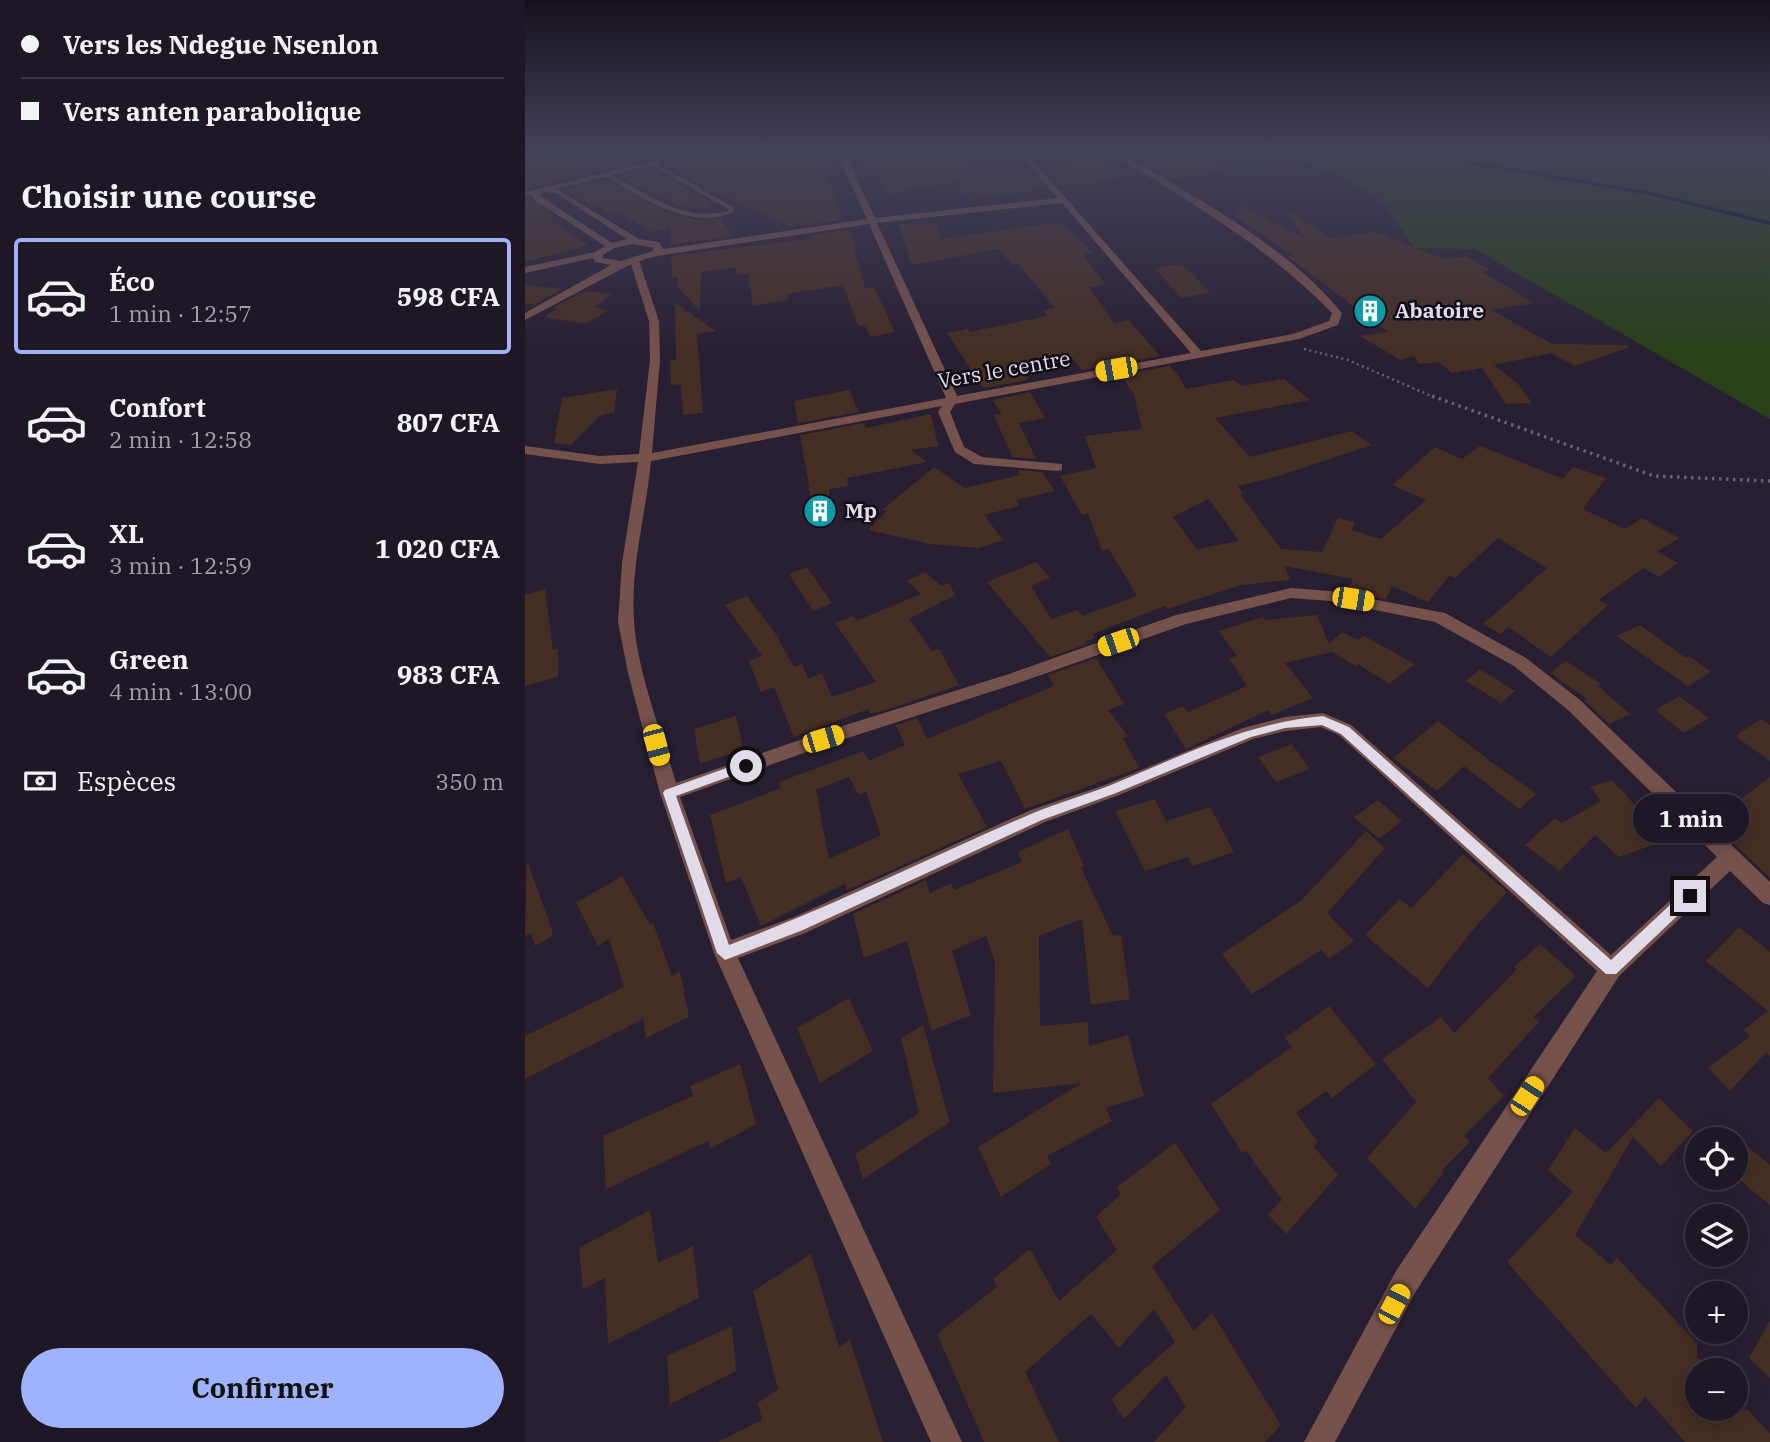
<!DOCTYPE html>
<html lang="fr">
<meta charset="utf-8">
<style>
body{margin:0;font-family:"IBM Plex Serif",serif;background:#2c2432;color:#f1f3f6;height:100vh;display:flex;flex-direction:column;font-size:26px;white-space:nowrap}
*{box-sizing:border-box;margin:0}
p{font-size:23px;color:#a19fa7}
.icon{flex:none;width:38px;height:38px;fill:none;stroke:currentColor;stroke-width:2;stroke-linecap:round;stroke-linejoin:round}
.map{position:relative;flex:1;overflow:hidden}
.details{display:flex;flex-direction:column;background:#1f1726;width:525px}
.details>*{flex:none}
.hud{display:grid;align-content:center;height:154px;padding:0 21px;background:#1f1726}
.buttons{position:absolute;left:1160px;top:1127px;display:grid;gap:14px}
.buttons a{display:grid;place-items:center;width:63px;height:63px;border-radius:50%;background:#1f1726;box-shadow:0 4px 18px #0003,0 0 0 2px #3c3643;font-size:35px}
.end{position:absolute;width:32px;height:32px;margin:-16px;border:9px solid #e1dae8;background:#111;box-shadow:0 0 0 4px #111}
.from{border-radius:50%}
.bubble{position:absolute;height:49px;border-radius:24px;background:#1f1726;box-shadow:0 4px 18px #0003,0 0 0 2px #3c3643;font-size:23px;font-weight:800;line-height:49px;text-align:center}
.car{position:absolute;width:21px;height:42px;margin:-21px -10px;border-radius:9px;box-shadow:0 0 5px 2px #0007;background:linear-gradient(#f5c518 24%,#345 0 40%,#f5c518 0 76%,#345 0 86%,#f5c518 0)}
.hud b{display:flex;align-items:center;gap:24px;height:66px;font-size:26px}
.hud b+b{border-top:2px solid #3c3643}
.hud i{width:18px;height:18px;background:#f1f3f6}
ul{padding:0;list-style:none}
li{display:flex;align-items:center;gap:21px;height:116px;margin:0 14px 10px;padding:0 7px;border:4px solid transparent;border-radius:7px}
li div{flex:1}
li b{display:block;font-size:26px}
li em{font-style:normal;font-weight:800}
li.current{border-color:#9fb3fd}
li>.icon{width:63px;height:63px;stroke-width:1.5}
h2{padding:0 21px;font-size:32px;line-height:84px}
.pay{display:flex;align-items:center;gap:18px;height:77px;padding:0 21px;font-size:26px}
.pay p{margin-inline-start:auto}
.action{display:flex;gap:14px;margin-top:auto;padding:14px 21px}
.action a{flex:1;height:80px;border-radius:42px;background:#9fb3fd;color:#111;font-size:28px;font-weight:800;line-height:80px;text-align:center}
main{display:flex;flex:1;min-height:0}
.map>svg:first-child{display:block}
.green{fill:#294019}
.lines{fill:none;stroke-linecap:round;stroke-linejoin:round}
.stream{stroke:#000f3a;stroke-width:3.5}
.building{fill:#452e24;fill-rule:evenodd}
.path-far1{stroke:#6b6274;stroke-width:2.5;stroke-dasharray:2 3.5;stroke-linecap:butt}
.path{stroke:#6b6274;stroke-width:3.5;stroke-dasharray:2.5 4.5;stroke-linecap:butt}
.lane{fill:#76524c;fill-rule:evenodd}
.street{fill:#76524c;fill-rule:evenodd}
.route{fill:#e1dae8}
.labels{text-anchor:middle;stroke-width:5;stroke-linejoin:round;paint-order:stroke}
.far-poi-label{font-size:21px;font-weight:bold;fill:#e1dae8;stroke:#100b14;text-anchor:start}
.far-street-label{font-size:21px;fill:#e1dae8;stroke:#100b14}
</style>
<main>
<section class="details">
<div class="hud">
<b><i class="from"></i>Vers les Ndegue Nsenlon</b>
<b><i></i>Vers anten parabolique</b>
</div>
<h2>Choisir une course</h2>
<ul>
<li class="current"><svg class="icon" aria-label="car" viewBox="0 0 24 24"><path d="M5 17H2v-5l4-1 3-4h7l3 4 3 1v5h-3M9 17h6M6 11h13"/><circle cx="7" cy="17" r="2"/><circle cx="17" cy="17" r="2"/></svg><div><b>Éco</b><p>1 min · 12:57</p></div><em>598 CFA</em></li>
<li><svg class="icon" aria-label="car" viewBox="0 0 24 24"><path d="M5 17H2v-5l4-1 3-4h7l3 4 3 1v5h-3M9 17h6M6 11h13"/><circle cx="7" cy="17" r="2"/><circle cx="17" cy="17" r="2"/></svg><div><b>Confort</b><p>2 min · 12:58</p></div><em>807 CFA</em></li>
<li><svg class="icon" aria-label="car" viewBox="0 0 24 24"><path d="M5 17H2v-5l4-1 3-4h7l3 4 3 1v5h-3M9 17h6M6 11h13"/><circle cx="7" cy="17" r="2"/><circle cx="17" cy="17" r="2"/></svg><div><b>XL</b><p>3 min · 12:59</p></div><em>1 020 CFA</em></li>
<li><svg class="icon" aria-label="car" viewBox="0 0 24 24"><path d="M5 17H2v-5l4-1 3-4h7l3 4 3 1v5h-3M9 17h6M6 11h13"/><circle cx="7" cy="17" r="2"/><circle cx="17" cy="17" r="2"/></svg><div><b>Green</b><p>4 min · 13:00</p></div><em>983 CFA</em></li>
</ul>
<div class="pay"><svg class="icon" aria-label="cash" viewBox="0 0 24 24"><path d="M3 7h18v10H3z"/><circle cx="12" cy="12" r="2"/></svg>Espèces<p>350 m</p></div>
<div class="action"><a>Confirmer</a></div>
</section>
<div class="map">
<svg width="1245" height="1442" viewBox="0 0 1245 1442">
<rect width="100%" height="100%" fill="#291f33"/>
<path class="green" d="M753,150H1128L1178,162L1245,161V419L950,249L889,248L856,200L819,179Z"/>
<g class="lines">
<path class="stream" d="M906,150L942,162L1123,193L1245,223"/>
</g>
<path class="building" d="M113,150H163L0,189V157L19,153L27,159L59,152L73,160Z
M190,150H308L314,164L298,168L318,220L267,227L186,191L139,165Z
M321,150H436L447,174L469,171L474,175L505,171L521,188L444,200L432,181L364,194L353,175L345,176L333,158L326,160Z
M531,150H562L595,180L534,186L519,168L548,164Z
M604,150H665L703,169L648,180L608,157Z
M127,168L182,200L190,210L156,207L94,176Z
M81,179L140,212L176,220L196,219L208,236L146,245L145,227L127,232L93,212L84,215L74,205L67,207L39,190Z
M5,198L31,217L23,219L63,245L0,262V199Z
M718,206L780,239L759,209L806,238L851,232L918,259L942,256L965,270L958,272L1009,303L967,310L1027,344L1103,345V348L1050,366L1026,353L969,365L994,385L1007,403L981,404L957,368L927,373L914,362L894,364L889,356L875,360L835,336L863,332L763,257L769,256L711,217Z
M536,222L568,253L558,255L581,285L564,287L589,323L604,320L635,356L557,370L547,358L496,368L504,378L499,381L458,388L422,333L443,329L445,332L522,316L518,310L530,308L493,264L487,265L474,249L387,265L373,224L413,223L415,239Z
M323,230L332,246L329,247L340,288L349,287L370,332L346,337L339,325L333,326L318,285L262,294L263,300L228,306L223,274L211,275V267L176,272L175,311L152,286V276L147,279L146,256L291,238L286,235Z
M656,264L669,276L685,293L656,298L630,268Z
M0,285L38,289L9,305L0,303Z
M60,291L87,294L70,307L84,310L60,324L19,317L32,309L27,308Z
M150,303L191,331L172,334L178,413L158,415L156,384L146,385L145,361L151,360Z
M644,366L652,373L661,389L709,380L716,386L759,379L785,400L690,418L725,457L827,431L847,445L754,476L713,486L718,494H715L756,549L797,552L813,518L830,522L827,530L856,539L901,500L867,485L910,447L937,459L955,446L1038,479L1048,467L1081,478L1058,509L1100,529L1117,518L1154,538L1132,552L1153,563L1134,577L1119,568L1073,600L1083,605L1026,657L983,627L976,634L958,624L1022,568L973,538L930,578L925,575L903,602L867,586L861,599L854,598L823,588L828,579L760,566L765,580L716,585L643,609L640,606L568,634L571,638L561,641L562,644L525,657L462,582L511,562L525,578L506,586L526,619L553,610L557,616L612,596L584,549L577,551L563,513L557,515L535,476L571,468L560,436L617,429L609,395L596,375ZM684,499L714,541L672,549L648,517Z
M92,389L89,413L76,415L46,445L29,443L37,398Z
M324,390L334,412L273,423L269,401Z
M505,392L520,418L494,423L511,459L487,457L469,415L477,414L467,400Z
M406,414L413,446L385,450L402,462L322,478L323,486L304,489L306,524L286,527L284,485L275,435L339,423L341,428Z
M409,467L440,488L495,475L493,470L517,472L530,491L491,500L494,506L459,515L478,540L454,548L405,544L343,530L362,511L357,510Z
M282,567L307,603L288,611L264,574Z
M400,572L416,586L424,583L430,595L384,619L407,651L414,649L434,685L364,709L346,714L344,709L269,737L249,687L236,692L224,661L237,656L200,605L222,596L250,633L269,667L277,664L283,679L297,673L307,697L351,682L310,623L328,616L331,621L396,594L382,581Z
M20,589L28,650L33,648V677L0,686V595Z
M792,615L804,644L817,632L833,640L839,636L890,664L864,684L833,664L831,666L807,652L760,663L788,698L746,715L743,710L661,749L639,714L658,706L663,712L722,686L704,658L712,656L694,631L738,617L739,620Z
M1115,625L1161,658L1164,656L1186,672L1163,686L1091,636Z
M571,658L599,704L583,710L603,736L598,738L614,768L500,809L476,761L433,774L462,827L322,890L320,884L236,926L216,877L201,883L185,815L256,788L254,782L338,751L344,761L380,745L371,725L392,718L402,739L529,686L523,675ZM324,777L334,795L341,792L356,835L304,859L291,790Z
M1041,661L1076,684L1073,686L1105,714L1084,724L1059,700L1062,699L1025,673Z
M955,669L990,691L976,703L941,681Z
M1154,696L1184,718L1159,733L1130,710Z
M211,716L218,749L175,764L169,729Z
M1236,719L1245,725V761L1210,736Z
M913,721L969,764L1012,794L994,809L939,766L912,791L868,758Z
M767,744L785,769L751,782L733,757Z
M1245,777V878L1203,838L1218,831L1196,814Z
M1087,780L1141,840L1094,857L1070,835L1034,871L1000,845L1030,818L1037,823L1076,801L1065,787Z
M630,799L641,821L685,807L709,852L668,866L663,857L620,871L590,811Z
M853,800L877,821L854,839L829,817Z
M543,829L559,866L556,868L588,936L596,935L605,999L566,1005L557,919L514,936L515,1026L563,1022L564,1046L603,1035L619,1096L581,1108L587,1121L522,1156L526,1164L476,1197L453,1147L557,1083L468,1093L470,962L461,936L427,951L446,1015L406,1031L382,941L339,958L328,914L401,880L405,893L426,883L429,890L497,862L493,852Z
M841,831L860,848L802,913L829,941L804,959L796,950L727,994L697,954L777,900Z
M938,854L982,892L945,933L903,988L840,935L875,899L886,908Z
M2,861L27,929V936L10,946L6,933L0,936Z
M97,876L125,925L128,923L147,976L155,972L164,1017L121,1038L118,1019L0,1079V1036L99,987L84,939L73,946L51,903Z
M1214,927L1245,952V1056L1241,1052L1205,1091L1183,1068L1225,1036L1218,1030L1243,1011L1181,961Z
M1015,944L1051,976L1008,1017L1014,1022L963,1078L979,1096L939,1136L945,1142L917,1170L919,1172L890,1209L842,1158L891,1102L857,1059L916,1017L929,1033L992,969L989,967Z
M324,998L348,1051L295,1083L272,1028Z
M804,1006L851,1064L807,1098L801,1091L771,1113L793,1142L788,1146L813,1175L761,1234L743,1214L757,1200L721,1151L717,1153L686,1104L767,1047L760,1038Z
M398,1025L425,1122L338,1179L330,1154L394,1113L376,1038Z
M215,1064L231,1124L185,1149L183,1141L81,1189L78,1136L168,1096L165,1086Z
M1134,1098L1168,1131L1136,1166L1108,1137L1050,1235L1086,1265L1092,1258L1172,1343V1357L1185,1370H1172V1409H1222L1245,1433V1442H1160L1120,1397L1111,1408L982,1262L1048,1192L1023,1170L1050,1128L1081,1153Z
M1211,1137L1245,1165V1205L1211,1177Z
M650,1143L695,1210L627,1266L669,1331L687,1313L756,1425L740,1442H629L661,1407L641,1375L599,1419L586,1399L650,1342L629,1309L594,1348L566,1314L500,1372L534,1442H459L412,1334L472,1287L468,1279L505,1249L534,1301L592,1250L571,1217L596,1194L592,1187Z
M125,1210L133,1263L168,1246L174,1298L83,1344L80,1278L58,1289L54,1248Z
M286,1254L314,1347L325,1340L358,1442H193L237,1420L233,1403L253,1389L228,1291Z
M1245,1321V1378L1224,1358Z
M207,1326L211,1371L145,1404L142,1356Z"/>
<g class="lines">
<path class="path-far1" d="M779,349L823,360L911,398"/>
<path class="path" d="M907,396L1129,476L1245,481"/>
<path class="lane" d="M127,161L208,207L209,212C168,232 112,197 78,174L83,173C121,193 158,223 203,211V209L125,164Z"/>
<path class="street" d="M174,150H187L32,189L114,239L134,242L138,249L342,219L310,150H318L350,218L533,198L490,150H498L676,351L768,334L804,321L807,313C747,251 674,207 600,162L593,150H601L606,159C678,202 763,247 817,313L813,325L774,339L430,404L425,412L439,447L457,457L537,464V470L532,471L449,464L430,452L413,412L417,406L126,461C121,514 105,568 109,621C112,671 137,734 151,783L292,734L484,674L651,615L766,588L805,591L920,613L1001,658L1055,700L1245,882V905L1238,903L1205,871L1094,976L891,1291L810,1442H779L871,1271L1072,971L814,735L796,727L760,731L728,739L594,795L520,822L280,933L213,958L437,1442H406L189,953L135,793L103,673L93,622L97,563L113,462L75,464L0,454V446L75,456L114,454L125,360L124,321L106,264L0,320V313L86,265L70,262L68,258L0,273V267L70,252L80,246L8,199V195L0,196V192ZM18,192L31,193L102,239L87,243L15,196ZM537,203L666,353L432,396L352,223ZM344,224L421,398L127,453L135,360L134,321L114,261L132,256ZM108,244L129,248L128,251L96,261L78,258V255L89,248ZM766,598L805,601L910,622L989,666L1043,710L1192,857L1086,955L826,725L798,713L760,717L718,728L580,785L506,810L267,918L206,940L155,797L304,744L496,682L661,624Z"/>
</g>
<linearGradient id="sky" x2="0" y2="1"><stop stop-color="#17111c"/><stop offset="0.43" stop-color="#43425b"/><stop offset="1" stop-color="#43425b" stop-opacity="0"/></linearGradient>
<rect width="1245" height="352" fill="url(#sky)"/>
<path class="route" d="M798,716L824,727L1086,960L1160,891H1169V900L1091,974H1081L816,734L797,725L760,728L726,737L591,793L517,820L278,930L200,960L192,953L138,793L140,790L221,761L227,766L225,769L151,796L204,945C307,907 405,857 506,814C532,803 560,795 586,785C656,756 722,723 798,716Z"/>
<defs>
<symbol id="building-disc" viewBox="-11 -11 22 22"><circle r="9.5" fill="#0f9aa8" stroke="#100b14"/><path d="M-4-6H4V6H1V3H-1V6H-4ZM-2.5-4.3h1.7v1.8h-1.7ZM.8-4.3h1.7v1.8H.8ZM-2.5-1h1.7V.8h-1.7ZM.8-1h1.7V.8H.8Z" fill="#fff"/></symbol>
</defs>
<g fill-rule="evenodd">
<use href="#building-disc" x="826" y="292" width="38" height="38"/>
<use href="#building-disc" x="276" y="492" width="38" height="38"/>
</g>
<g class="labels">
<g class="far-poi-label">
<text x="870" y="318">Abatoire</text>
<text x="320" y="518">Mp</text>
</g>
<g class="far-street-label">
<text transform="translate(479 370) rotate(-10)" y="7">Vers le centre</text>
</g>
</g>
</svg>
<div class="buttons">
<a><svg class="icon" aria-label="locate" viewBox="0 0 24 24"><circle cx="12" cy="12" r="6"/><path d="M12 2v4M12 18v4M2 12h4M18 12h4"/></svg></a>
<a><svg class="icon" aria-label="layers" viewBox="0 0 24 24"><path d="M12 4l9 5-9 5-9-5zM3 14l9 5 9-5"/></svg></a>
<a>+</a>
<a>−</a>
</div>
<i class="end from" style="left:221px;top:766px"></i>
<i class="end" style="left:1165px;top:896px"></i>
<div class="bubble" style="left:1108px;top:794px;width:116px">1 min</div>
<i class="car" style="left:591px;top:369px;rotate:260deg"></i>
<i class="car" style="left:828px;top:599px;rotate:99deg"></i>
<i class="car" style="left:593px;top:642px;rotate:251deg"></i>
<i class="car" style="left:298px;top:739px;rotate:73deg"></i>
<i class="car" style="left:131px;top:745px;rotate:165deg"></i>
<i class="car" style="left:1002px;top:1096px;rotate:33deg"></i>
<i class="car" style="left:869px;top:1304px;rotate:28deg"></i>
</div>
</main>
